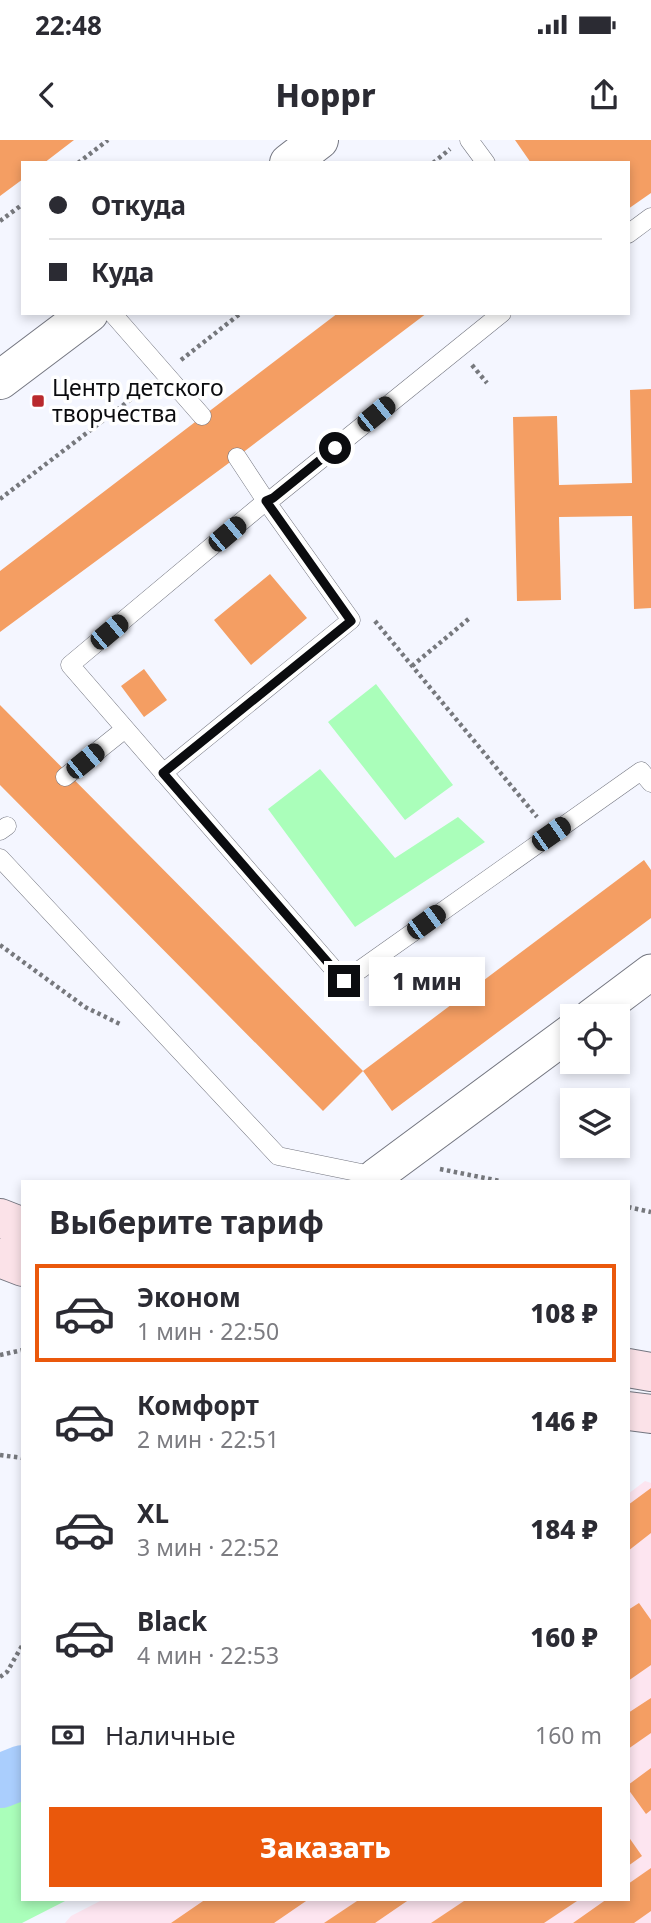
<!DOCTYPE html>
<html lang="ru">
<meta charset="utf-8">
<style>
body{margin:0;font-family:"Noto Sans",sans-serif;background:#f7f7f7;color:#2b2b33;height:100vh;display:flex;flex-direction:column;font-size:26px;white-space:nowrap}
*{box-sizing:border-box;margin:0}
p{font-size:23px;color:#7c7c81}
.icon{flex:none;width:38px;height:38px;fill:none;stroke:currentColor;stroke-width:2;stroke-linecap:round;stroke-linejoin:round}
.map{position:relative;flex:1;overflow:hidden}
.drawer{position:absolute;left:21px;top:1040px;width:609px;height:721px;display:flex;flex-direction:column;background:#fff;border-radius:0px;box-shadow:0 4px 10px #0003}
.drawer>*{flex:none}
.top-card{position:absolute;left:21px;top:21px;width:609px;height:154px;border-radius:0px;box-shadow:0 4px 10px #0003;display:grid;align-content:center;height:154px;padding:0 28px;background:#fff}
.controls{position:absolute;left:560px;top:864px;display:grid;gap:14px}
.controls a{display:grid;place-items:center;width:70px;height:70px;border-radius:0px;background:#fff;box-shadow:0 4px 10px #0003;font-size:35px}
.end{position:absolute;width:32px;height:32px;margin:-16px;border:9px solid #0b0c0f;background:#fff;box-shadow:0 0 0 4px #fff}
.from{border-radius:50%}
.bubble{position:absolute;height:49px;border-radius:0px;background:#fff;box-shadow:0 4px 10px #0003;font-size:23px;font-weight:800;line-height:49px;text-align:center}
.car{position:absolute;width:21px;height:42px;margin:-21px -10px;border-radius:9px;box-shadow:0 0 5px 2px #0007;background:linear-gradient(#222 24%,#8ab4d8 0 40%,#222 0 76%,#8ab4d8 0 86%,#222 0)}
.top-card b{display:flex;align-items:center;gap:24px;height:66px;font-size:26px}
.top-card b+b{border-top:2px solid #e1e1e2}
.top-card i{width:18px;height:18px;background:#2b2b33}
ul{padding:0;list-style:none}
li{display:flex;align-items:center;gap:21px;height:98px;margin:0 14px 10px;padding:0 14px;border:4px solid transparent;border-radius:0px}
li div{flex:1}
li b{display:block;font-size:26px}
li em{font-style:normal;font-weight:800}
li.active{border-color:#ea580c}
li>.icon{width:63px;height:63px;stroke-width:1.5}
h2{padding:0 28px;font-size:32px;line-height:84px}
.pay{display:flex;align-items:center;gap:18px;height:77px;padding:0 28px;font-size:26px}
.pay p{margin-inline-start:auto}
.action{display:flex;gap:14px;margin-top:auto;padding:14px 28px}
.action a{flex:1;height:80px;border-radius:0px;background:#ea580c;color:#fff;font-size:28px;font-weight:800;line-height:80px;text-align:center}
.status{display:flex;justify-content:space-between;align-items:center;height:49px;padding:0 35px;background:#fff;direction:ltr}
.status svg{height:19px;fill:currentColor}
header{display:flex;justify-content:space-between;align-items:center;height:91px;padding:0 28px;background:#fff;font-size:32px;font-weight:800}
.map>svg:first-child{display:block}
.industrial{fill:#fde5f0}
.green{fill:#aafeba}
.lines{fill:none;stroke-linecap:round;stroke-linejoin:round}
.river{stroke:#aacefd;stroke-width:54}
.building{fill:#f49e63}
.service-casing{stroke:#747680;stroke-width:19}
.minor-casing{stroke:#747680;stroke-width:37}
.tertiary-casing{stroke:#747680;stroke-width:40}
.secondary-casing{stroke:#747680;stroke-width:40}
.path{stroke:#76787d;stroke-width:4.5;stroke-dasharray:3.5 3.5;stroke-linecap:butt}
.service{stroke:#fff;stroke-width:18}
.minor{stroke:#fff;stroke-width:35}
.tertiary{stroke:#fff;stroke-width:38}
.secondary{stroke:#fbe2e8;stroke-width:38}
.route{stroke:#0b0c0f;stroke-width:9}
.poi-dot{fill:#b9292d;stroke:#fff;stroke-width:2.5}
.labels{text-anchor:middle;stroke-width:7;stroke-linejoin:round;paint-order:stroke}
.poi-label{font-size:23px;fill:#0b0c0f;stroke:#fff;text-anchor:start}
</style>
<div class="status"><b>22:48</b><svg viewBox="0 0 49 12"><path d="M0 12V9h3v3zM5 12V6h3v6zM10 12V3h3v9zM15 12V0h3v12zM26 1h20v11H26zM47 4h2v5h-2z"/></svg></div>
<header><svg class="icon" aria-label="back" viewBox="0 0 24 24"><path d="M15 5l-7 7 7 7"/></svg>Hoppr<svg class="icon" aria-label="share" viewBox="0 0 24 24"><path d="M12 15V3M7 8l5-5 5 5M5 13v7h14v-7"/></svg></header>
<div class="map">
<svg width="651" height="1783" viewBox="0 0 651 1783">
<rect width="100%" height="100%" fill="#f4f6ff"/>
<path class="industrial" d="M645,1341L651,1343V1783H65L71,1776L104,1759H628V1354Z"/>
<path class="green" d="M376,544L453,645L405,680L328,582Z
M320,629L395,718L458,677L485,702L355,787L268,669Z
M23,1644V1759H69L22,1783H0V1654Z"/>
<g class="lines">
<path class="river" d="M0,1641L23,1632"/>
</g>
<path class="building" d="M0,0H74L44,23H23V39L0,56Z
M515,0H651V53L628,69V23H531Z
M338,173H427L237,317L0,492V431Z
M651,249V468L634,469L632,376L559,377L561,460L517,461L513,277L557,276L559,345L632,343L630,250Z
M270,434L307,478L251,525L214,480Z
M144,529L167,560L144,577L121,546Z
M0,565L363,931L323,971L0,645Z
M644,720L651,730V778L392,971L363,931Z
M651,1348V1393L628,1411V1365Z
M639,1463L651,1480V1525L628,1541V1470Z
M651,1558V1593L628,1609V1573Z
M651,1628V1670L646,1674L628,1649V1645Z
M628,1696L642,1716L628,1726Z
M651,1728V1771L634,1783H573L607,1759H628V1744Z
M206,1759H309L274,1783H171Z
M360,1759H410L375,1783H324Z
M467,1759H580L544,1783H431Z"/>
<g class="lines">
<defs>
<path id="service" d="M469,0L486,23
M628,94L651,77
M112,173L202,276
M502,173L273,358L266,361L70,525L344,841L641,631L651,643
M163,633L351,480L266,361L237,317
M65,637L125,589
M0,691L7,686
M0,718L278,1016L376,1036"/>
<path id="minor" d="M591,877L651,832
M375,1041L376,1036L572,891"/>
<path id="tertiary" d="M289,23L319,0
M0,240L89,173"/>
<path id="secondary" d="M0,1078L23,1087
M0,1118L23,1127
M628,1228L651,1232
M628,1271L651,1274"/>
</defs>
<use href="#service" class="service-casing"/>
<use href="#minor" class="minor-casing"/>
<use href="#tertiary" class="tertiary-casing"/>
<use href="#secondary" class="secondary-casing"/>
<path class="path" d="M78,23L108,0
M433,23L450,9
M0,81L23,64
M181,220L241,173
M472,225L487,243
M0,359L147,247
M375,481L537,677
M412,526L471,477
M0,805L85,867L122,885
M440,1029L500,1041
M628,1067L651,1072
M0,1215L23,1210
M0,1315L23,1318
M0,1537L7,1532L23,1504"/>
<use href="#service" class="service"/>
<use href="#minor" class="minor"/>
<use href="#tertiary" class="tertiary"/>
<use href="#secondary" class="secondary"/>
</g>
<g class="lines">
<path class="route" d="M335,308L273,358L266,361L351,481L163,633L344,841"/>
</g>
<rect class="poi-dot" x="31" y="254" width="14" height="14" rx="3.5"/>
<g class="labels">
<g class="poi-label">
<text x="52" y="256">Центр детского<tspan x="52" dy="26">творчества</tspan></text>
</g>
</g>
</svg>
<div class="controls">
<a><svg class="icon" aria-label="locate" viewBox="0 0 24 24"><circle cx="12" cy="12" r="6"/><path d="M12 2v4M12 18v4M2 12h4M18 12h4"/></svg></a>
<a><svg class="icon" aria-label="layers" viewBox="0 0 24 24"><path d="M12 4l9 5-9 5-9-5zM3 14l9 5 9-5"/></svg></a>
</div>
<i class="end from" style="left:335px;top:308px"></i>
<i class="end" style="left:344px;top:841px"></i>
<div class="bubble" style="left:369px;top:817px;width:116px">1 мин</div>
<i class="car" style="left:376px;top:274px;rotate:51deg"></i>
<i class="car" style="left:227px;top:394px;rotate:50deg"></i>
<i class="car" style="left:109px;top:492px;rotate:50deg"></i>
<i class="car" style="left:85px;top:621px;rotate:51deg"></i>
<i class="car" style="left:551px;top:694px;rotate:55deg"></i>
<i class="car" style="left:426px;top:782px;rotate:54deg"></i>
<div class="top-card">
<b><i class="from"></i>Откуда</b>
<b><i></i>Куда</b>
</div>
<section class="drawer">
<h2>Выберите тариф</h2>
<ul>
<li class="active"><svg class="icon" aria-label="car" viewBox="0 0 24 24"><path d="M5 17H2v-5l4-1 3-4h7l3 4 3 1v5h-3M9 17h6M6 11h13"/><circle cx="7" cy="17" r="2"/><circle cx="17" cy="17" r="2"/></svg><div><b>Эконом</b><p>1 мин · 22:50</p></div><em>108 ₽</em></li>
<li><svg class="icon" aria-label="car" viewBox="0 0 24 24"><path d="M5 17H2v-5l4-1 3-4h7l3 4 3 1v5h-3M9 17h6M6 11h13"/><circle cx="7" cy="17" r="2"/><circle cx="17" cy="17" r="2"/></svg><div><b>Комфорт</b><p>2 мин · 22:51</p></div><em>146 ₽</em></li>
<li><svg class="icon" aria-label="car" viewBox="0 0 24 24"><path d="M5 17H2v-5l4-1 3-4h7l3 4 3 1v5h-3M9 17h6M6 11h13"/><circle cx="7" cy="17" r="2"/><circle cx="17" cy="17" r="2"/></svg><div><b>XL</b><p>3 мин · 22:52</p></div><em>184 ₽</em></li>
<li><svg class="icon" aria-label="car" viewBox="0 0 24 24"><path d="M5 17H2v-5l4-1 3-4h7l3 4 3 1v5h-3M9 17h6M6 11h13"/><circle cx="7" cy="17" r="2"/><circle cx="17" cy="17" r="2"/></svg><div><b>Black</b><p>4 мин · 22:53</p></div><em>160 ₽</em></li>
</ul>
<div class="pay"><svg class="icon" aria-label="cash" viewBox="0 0 24 24"><path d="M3 7h18v10H3z"/><circle cx="12" cy="12" r="2"/></svg>Наличные<p>160 m</p></div>
<div class="action"><a>Заказать</a></div>
</section>
</div>
